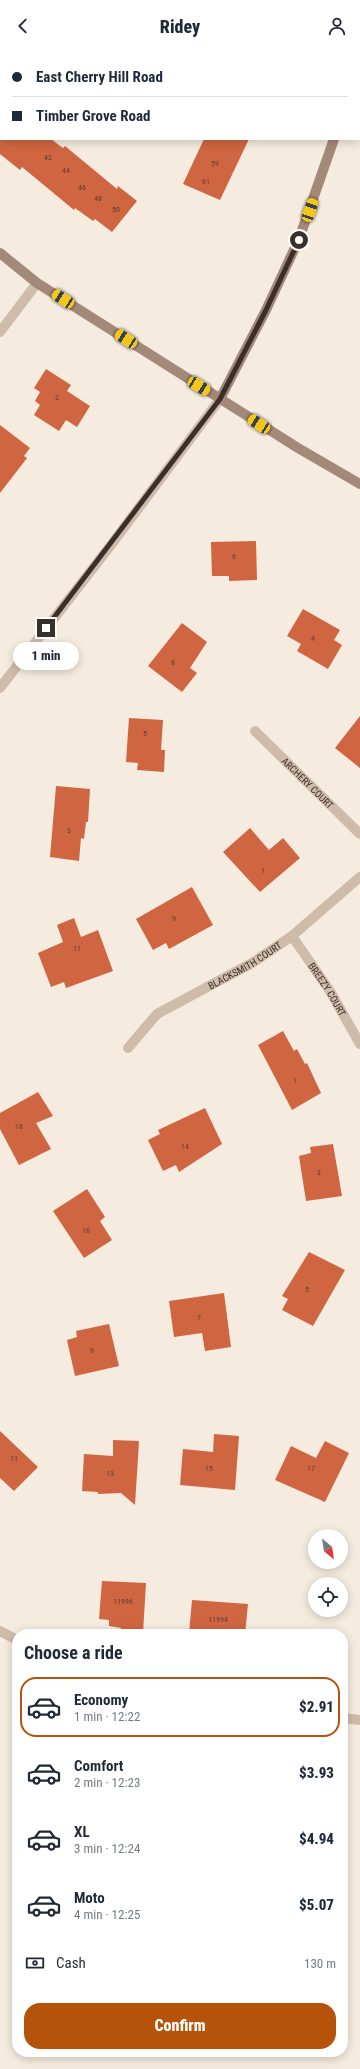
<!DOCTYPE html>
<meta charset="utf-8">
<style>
body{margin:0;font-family:"Roboto Condensed",sans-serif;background:#f6f6f7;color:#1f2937;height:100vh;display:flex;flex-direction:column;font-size:15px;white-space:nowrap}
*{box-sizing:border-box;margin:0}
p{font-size:13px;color:#747a83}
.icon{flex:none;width:22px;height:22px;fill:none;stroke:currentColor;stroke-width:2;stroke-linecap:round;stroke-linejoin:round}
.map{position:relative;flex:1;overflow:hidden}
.side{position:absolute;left:12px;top:1577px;width:336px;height:428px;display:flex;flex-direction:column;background:#fff;border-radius:16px;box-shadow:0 2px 10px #0003}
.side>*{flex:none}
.guide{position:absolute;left:0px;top:0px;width:360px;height:88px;box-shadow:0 2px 10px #0003;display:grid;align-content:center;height:88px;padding:0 12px;background:#fff}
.needle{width:26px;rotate:150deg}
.controls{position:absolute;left:308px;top:1477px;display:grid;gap:8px}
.controls a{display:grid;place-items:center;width:40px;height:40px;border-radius:50%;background:#fff;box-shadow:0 2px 10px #0003;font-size:20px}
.end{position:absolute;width:18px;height:18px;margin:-9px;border:5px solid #3b2f29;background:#fff;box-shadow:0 0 0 2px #fff}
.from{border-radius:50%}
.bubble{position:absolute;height:28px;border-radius:14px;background:#fff;box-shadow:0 2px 10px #0003;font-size:13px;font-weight:800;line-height:28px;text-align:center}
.car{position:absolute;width:12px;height:24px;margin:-12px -6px;border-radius:5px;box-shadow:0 0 3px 1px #0007;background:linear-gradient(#f5c518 24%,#345 0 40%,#f5c518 0 76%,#345 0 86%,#f5c518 0)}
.guide b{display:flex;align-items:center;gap:14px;height:38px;font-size:15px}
.guide b+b{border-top:1px solid #e0e1e3}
.guide i{width:10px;height:10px;background:#1f2937}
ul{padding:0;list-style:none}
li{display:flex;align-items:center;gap:12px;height:60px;margin:0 8px 6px;padding:0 4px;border:2px solid transparent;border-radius:16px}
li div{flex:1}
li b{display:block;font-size:15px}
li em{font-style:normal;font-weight:800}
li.on{border-color:#b45309}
li>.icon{width:36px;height:36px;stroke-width:1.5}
h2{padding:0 12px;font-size:18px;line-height:48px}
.pay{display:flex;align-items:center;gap:10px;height:44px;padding:0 12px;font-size:15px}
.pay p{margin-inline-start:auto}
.cta{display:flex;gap:8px;margin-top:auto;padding:8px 12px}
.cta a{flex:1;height:46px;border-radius:16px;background:#b45309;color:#fff;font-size:16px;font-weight:800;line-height:46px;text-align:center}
header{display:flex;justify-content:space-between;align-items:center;height:52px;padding:0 12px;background:#fff;font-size:18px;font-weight:800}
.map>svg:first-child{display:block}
.building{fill:#d06641}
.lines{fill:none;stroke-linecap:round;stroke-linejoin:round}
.minor{stroke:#cfbba9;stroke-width:10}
.tertiary{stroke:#cfbba9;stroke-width:10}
.secondary{stroke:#a3897a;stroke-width:10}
.route{stroke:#3b2f29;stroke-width:5}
.labels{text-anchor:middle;stroke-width:3;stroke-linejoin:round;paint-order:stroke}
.number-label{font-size:8px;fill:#603d2f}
.street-label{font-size:10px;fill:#3b2f29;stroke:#fcf5ec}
</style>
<header><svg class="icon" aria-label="back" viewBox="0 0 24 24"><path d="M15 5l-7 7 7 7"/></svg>Ridey<svg class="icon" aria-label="person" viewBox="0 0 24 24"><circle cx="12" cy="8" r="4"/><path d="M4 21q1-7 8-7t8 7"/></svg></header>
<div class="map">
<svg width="360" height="2017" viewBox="0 0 360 2017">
<rect width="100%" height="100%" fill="#f5ebde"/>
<path class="building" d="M0,87H51L63,96L65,94L117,137L118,134L137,149L112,180L95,167L93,169L75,156L74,158L22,115L20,118L0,102Z
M204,87H249L220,148L183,132Z
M46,317L71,333L67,339L90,354L77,375L66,368L59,379L34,363L40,353L35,349L40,340L34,336Z
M0,373L30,396L24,404L27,406L0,441Z
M256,489L257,528L229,529V524H212L211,490Z
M303,557L340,578L334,588L342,593L328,617L297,599L301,592L287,584Z
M182,571L207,590L190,616L197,621L182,640L148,614Z
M360,664V716L335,696Z
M129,666L163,668L161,698H165L164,720L137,718L138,711L126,710Z
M56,734L90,737L88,770H86L84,787L81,786L79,809L50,805Z
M250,776L269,798L283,786L300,806L260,840L223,800Z
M192,835L213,873L169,897L166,891L153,898L136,867Z
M74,866L81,885L98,878L113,919L66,936L64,930L51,935L38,901L63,890L57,873Z
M283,979L294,999L297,997L305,1012L307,1011L321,1041L292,1058L258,993Z
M38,1040L53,1064L36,1071L51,1097L19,1113L0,1077V1061Z
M205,1056L222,1092L179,1120L176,1113L163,1119L148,1088L160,1082L158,1078Z
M333,1092L342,1144L306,1149L299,1104L311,1101L310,1095Z
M87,1137L105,1165L100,1169L112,1188L84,1206L53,1159Z
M309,1200L345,1218L313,1274L282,1258L288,1247L282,1244Z
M224,1241L231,1295L205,1299L202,1281L174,1285L169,1249Z
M109,1272L119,1314L75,1324L67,1288L77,1285L76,1279Z
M0,1379L38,1415L14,1439L0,1426Z
M214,1382L239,1384L235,1438L180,1433L183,1397L213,1400Z
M113,1388L139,1389L135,1453L121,1441L98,1442V1440L82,1439L84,1402L113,1404Z
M325,1389L349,1401L325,1450L275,1428L291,1394L316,1406Z
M102,1529L146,1531L143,1581L121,1580V1576L109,1574V1568L99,1567Z
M192,1548L248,1552L245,1582H189Z"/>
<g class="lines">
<g class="minor">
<path d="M163,1L164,0"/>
<path d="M0,280L37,231"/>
<path id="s1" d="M255,679L360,782"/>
<path id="s2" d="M292,884L330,939L360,992"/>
<path id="s3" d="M128,996L157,962L252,911L292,884L360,825"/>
<path d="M0,1579L17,1588"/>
<path d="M343,1666L360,1668"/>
</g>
<path class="tertiary" d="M0,636L111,493L220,347"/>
<path class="secondary" d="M356,1V0
M0,201L37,231L298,396L360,432
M220,347L266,258L299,187L334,87"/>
</g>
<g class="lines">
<path class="route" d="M46,576L220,347L266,258L299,188"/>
</g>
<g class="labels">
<g class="number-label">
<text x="48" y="108">42</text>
<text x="215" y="114">59</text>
<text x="66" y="121">44</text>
<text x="206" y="132">61</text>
<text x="82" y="138">46</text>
<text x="98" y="149">48</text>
<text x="116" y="160">50</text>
<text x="57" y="348">2</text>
<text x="234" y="507">6</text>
<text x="313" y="589">4</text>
<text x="173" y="613">8</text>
<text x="145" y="684">5</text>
<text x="69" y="781">3</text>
<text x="263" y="821">1</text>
<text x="174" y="869">9</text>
<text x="77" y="899">11</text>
<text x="295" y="1031">1</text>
<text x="19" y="1077">18</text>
<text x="185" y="1097">14</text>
<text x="319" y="1123">3</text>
<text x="86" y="1181">16</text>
<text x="307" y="1240">5</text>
<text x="199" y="1268">7</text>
<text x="92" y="1301">9</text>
<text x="14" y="1409">11</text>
<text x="209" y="1419">15</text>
<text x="311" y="1419">17</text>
<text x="110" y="1424">13</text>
<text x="123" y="1552">11996</text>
<text x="218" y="1570">11994</text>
</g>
<g class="street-label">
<text dy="4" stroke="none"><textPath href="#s1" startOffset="74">ARCHERY COURT</textPath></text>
<text dy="4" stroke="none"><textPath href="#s3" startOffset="145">BLACKSMITH COURT</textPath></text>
<text dy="4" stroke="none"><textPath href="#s2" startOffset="64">BREEZY COURT</textPath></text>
</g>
</g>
</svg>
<div class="controls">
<a><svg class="needle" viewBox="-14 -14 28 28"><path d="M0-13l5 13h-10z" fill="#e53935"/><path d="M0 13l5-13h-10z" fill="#747a83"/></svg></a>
<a><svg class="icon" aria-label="locate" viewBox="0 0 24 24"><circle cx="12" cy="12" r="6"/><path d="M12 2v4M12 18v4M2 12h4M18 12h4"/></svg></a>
</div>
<i class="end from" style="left:299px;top:188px"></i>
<i class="end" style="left:46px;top:576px"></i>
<div class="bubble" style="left:13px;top:590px;width:66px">1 min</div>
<i class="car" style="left:310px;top:158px;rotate:19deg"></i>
<i class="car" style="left:63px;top:247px;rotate:303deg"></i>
<i class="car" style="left:126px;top:287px;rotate:303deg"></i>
<i class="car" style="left:199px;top:334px;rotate:122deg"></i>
<i class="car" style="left:259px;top:372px;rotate:303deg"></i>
<div class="guide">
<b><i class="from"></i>East Cherry Hill Road</b>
<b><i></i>Timber Grove Road</b>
</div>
<section class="side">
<h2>Choose a ride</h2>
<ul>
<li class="on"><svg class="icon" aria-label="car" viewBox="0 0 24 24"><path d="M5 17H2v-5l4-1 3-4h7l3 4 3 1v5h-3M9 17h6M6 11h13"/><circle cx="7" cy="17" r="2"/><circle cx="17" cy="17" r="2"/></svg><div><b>Economy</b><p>1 min · 12:22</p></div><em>$2.91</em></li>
<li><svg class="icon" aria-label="car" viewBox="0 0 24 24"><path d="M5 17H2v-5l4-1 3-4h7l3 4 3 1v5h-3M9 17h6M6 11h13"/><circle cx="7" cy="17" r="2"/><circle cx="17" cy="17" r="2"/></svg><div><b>Comfort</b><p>2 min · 12:23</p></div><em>$3.93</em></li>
<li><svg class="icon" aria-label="car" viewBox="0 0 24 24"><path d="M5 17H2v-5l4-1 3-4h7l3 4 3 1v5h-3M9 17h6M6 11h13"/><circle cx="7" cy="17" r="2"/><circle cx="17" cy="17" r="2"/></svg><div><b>XL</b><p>3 min · 12:24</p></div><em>$4.94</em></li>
<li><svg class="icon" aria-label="car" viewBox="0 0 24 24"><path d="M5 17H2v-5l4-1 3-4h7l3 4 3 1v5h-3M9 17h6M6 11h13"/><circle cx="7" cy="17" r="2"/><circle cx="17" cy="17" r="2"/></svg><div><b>Moto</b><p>4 min · 12:25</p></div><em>$5.07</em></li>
</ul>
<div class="pay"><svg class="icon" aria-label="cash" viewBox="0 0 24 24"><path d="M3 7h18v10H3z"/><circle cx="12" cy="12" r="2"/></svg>Cash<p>130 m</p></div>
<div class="cta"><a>Confirm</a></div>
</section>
</div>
